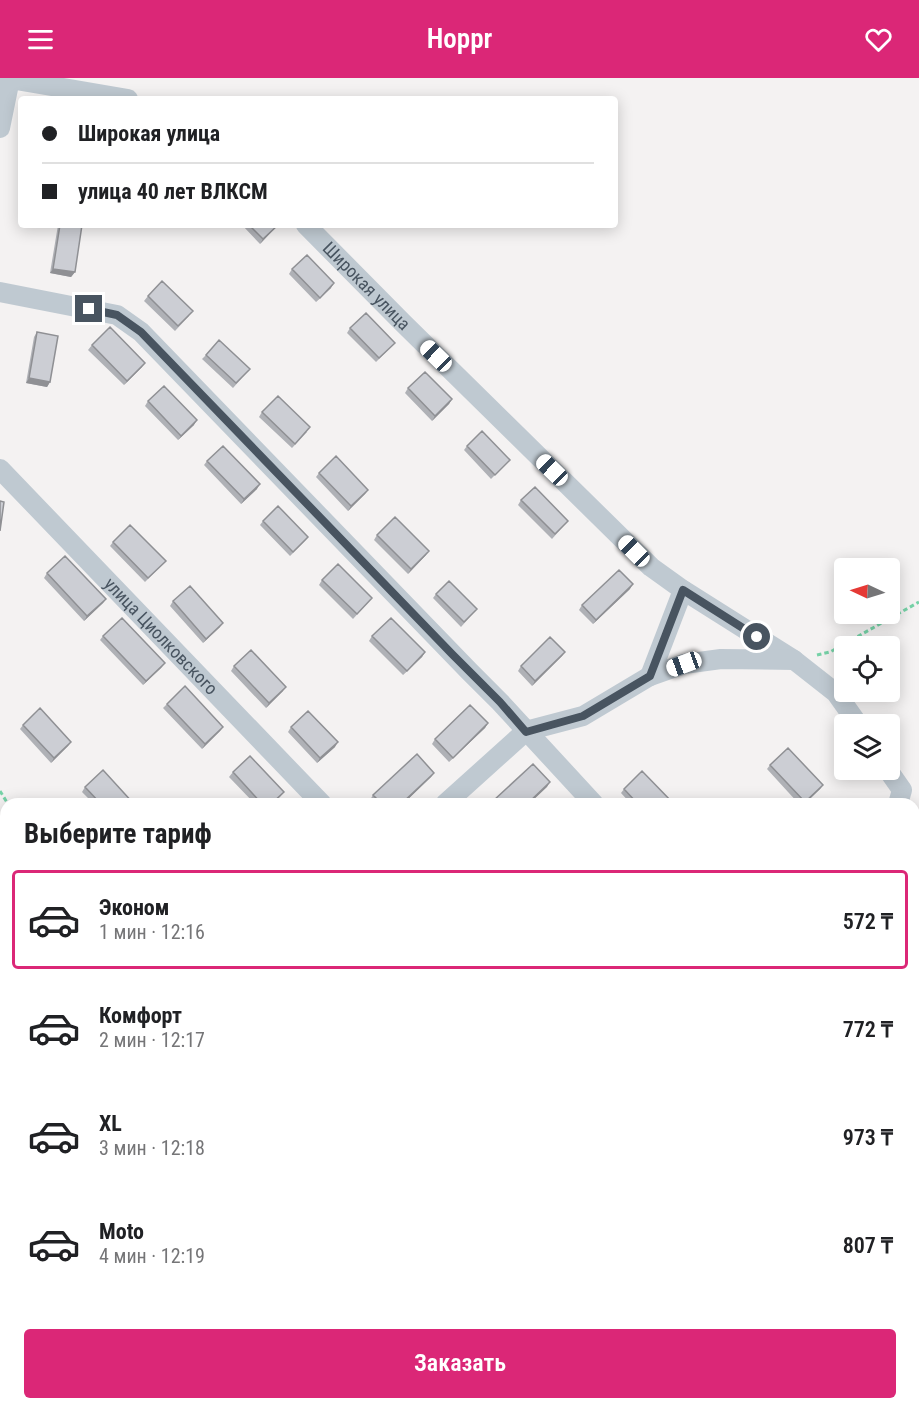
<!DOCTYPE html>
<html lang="ru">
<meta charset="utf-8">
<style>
body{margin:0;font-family:"Roboto Condensed",sans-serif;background:#f2f2f2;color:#202124;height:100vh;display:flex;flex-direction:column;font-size:22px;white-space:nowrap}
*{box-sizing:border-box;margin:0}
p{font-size:20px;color:#757577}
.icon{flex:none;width:33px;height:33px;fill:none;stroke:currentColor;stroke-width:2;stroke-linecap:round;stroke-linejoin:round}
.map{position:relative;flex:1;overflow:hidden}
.side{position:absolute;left:0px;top:720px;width:920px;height:612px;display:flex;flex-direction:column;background:#fff;border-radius:18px 18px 0 0;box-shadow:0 3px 15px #0003}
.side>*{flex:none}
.hud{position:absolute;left:18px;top:18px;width:600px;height:132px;border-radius:6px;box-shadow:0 3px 15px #0003;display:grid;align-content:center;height:132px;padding:0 24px;background:#fff}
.needle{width:39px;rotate:274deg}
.tools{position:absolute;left:834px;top:480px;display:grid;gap:12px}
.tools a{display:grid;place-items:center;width:66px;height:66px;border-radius:6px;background:#fff;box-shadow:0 3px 15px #0003;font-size:30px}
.end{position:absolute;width:27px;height:27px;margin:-14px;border:8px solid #485460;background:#fff;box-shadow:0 0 0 3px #fff}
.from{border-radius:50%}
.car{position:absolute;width:18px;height:36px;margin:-18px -9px;border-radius:8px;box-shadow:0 0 4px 2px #0007;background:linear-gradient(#fff 24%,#345 0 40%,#fff 0 76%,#345 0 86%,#fff 0)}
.hud b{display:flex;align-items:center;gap:21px;height:57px;font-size:22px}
.hud b+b{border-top:2px solid #e0e0e0}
.hud i{width:15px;height:15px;background:#202124}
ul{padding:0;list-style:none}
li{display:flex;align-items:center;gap:18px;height:99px;margin:0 12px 9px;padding:0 12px;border:3px solid transparent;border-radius:6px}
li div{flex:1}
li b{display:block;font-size:22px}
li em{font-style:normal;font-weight:600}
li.active{border-color:#db2777}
li>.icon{width:54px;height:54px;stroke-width:1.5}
h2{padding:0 24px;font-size:27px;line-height:72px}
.button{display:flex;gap:12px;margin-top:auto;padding:12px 24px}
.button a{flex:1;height:69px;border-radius:6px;background:#db2777;color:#fff;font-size:24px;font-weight:600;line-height:69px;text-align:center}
header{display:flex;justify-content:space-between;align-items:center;height:78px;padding:0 24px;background:#db2777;color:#fff;font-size:27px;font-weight:600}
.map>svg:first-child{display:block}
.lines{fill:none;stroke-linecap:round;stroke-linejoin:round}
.path{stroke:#76d2a7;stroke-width:3;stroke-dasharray:4.5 3;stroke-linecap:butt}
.lane{stroke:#bfc9d1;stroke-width:9}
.street{stroke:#bfc9d1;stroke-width:20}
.wall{fill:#afb1b6}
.shaded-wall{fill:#8f9094}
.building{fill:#ccced4;stroke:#8f9094;stroke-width:1.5}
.route{stroke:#485460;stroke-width:8}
.labels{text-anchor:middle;stroke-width:5;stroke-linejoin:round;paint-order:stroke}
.street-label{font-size:18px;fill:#485460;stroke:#fff}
</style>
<header><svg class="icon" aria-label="menu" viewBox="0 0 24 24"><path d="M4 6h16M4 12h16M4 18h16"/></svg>Hoppr<svg class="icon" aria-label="heart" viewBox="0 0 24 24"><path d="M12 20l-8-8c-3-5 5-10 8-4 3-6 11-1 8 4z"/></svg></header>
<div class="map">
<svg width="919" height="1332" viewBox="0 0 919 1332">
<rect width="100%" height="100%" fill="#f4f2f2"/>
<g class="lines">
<path class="path" d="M817,577L830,574L919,524
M0,713L8,726
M148,1332L152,1326"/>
<path class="lane" d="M0,796L6,797
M0,1045L2,1042L6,1020
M0,1308L6,1309"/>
<g class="street">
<path d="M0,50L10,1L128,21"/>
<path id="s1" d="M306,147L403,245L651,489L683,512L794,582L836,615L858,646"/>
<path d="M0,214L117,237L141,254L469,593L500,624L594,726"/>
<path id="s2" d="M0,391L322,726"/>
<path d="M650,598L683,512"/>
<path d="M888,692L902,712L898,726"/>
<path d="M445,726L526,653L583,638L650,598L684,586L721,581L794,582"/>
<path d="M0,751L6,752"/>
<path d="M914,906L919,942"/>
<path d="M914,1265L919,1264"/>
<path d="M254,1326V1332"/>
<path d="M605,1326L606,1332"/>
<path d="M793,1326L794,1332"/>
<path d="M413,1332L459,1326"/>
</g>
</g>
<path class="wall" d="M58,147H60L75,194L71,199L50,195Z
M242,147H278L260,166Z
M292,191L331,210L316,224L289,196Z
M148,218L189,238L175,253L144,223Z
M350,250L391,269L376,284L347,255Z
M37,254L50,304L47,309L26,305L34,259Z
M92,267L142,289L124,307L88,272Z
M206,277L250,291L233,310L202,281Z
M408,310L452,321L449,326L432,343L405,315Z
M148,323L194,347L178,362L145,328Z
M262,334L307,354L292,370L259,339Z
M467,368L510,382L491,401L464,372Z
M207,383L257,411L241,426L204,387Z
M319,395L368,412L365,416L348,433L316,399Z
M521,422L568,443L552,461L518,427Z
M263,443L308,459L305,463L290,478L260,447Z
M377,457L426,477L408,496L374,462Z
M113,464L166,483L145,504L110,468Z
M47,495L106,521L103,525L84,543L44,500Z
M322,502L372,520L353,541L319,507Z
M630,511L593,546L579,532L582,527Z
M436,516L477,531L461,549L433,520Z
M173,523L220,549L203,565L170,528Z
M103,558L165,585L161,590L143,607L100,562Z
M372,558L425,574L422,579L403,597L369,563Z
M565,574L562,578L532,608L518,593L521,588Z
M234,588L283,613L266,630L231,593Z
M167,626L223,649L220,653L202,671L163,630Z
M488,645L485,650L449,684L432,666L435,661Z
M23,647L71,664L68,668L51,685L20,651Z
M291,649L335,669L317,685L288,654Z
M770,687L823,707L820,711L805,726H799L767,691Z
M233,694L284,714L280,719L272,726H255L229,699Z
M434,695L431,699L403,726H374L370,722L373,717Z
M85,709L134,726H94L82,714Z
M624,711L674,726H631L621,715Z
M6,808V985L3,817L4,811Z
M741,1326H771V1332H742Z
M819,1326H848L849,1332H820Z"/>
<path class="shaded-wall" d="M278,147L275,150L260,166L263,161Z
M53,191L75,194L71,199L50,195Z
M334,205L331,210L316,224L320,220Z
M145,285L142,289L124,307L127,303Z
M29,300L50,304L47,309L26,305Z
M452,321L449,326L432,343L435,338Z
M197,342L194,347L178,362L181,358Z
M260,406L257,411L241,426L244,421Z
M368,412L365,416L348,433L351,428Z
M429,473L426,477L408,496L411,491Z
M633,506L630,511L593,546L596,542Z
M106,521L103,525L84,543L87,538Z
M223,545L220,549L203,565L206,561Z
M425,574L422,579L403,597L407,593Z
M565,574L562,578L532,608L535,603Z
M165,585L161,590L143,607L146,603Z
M286,609L283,613L266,630L269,625Z
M488,645L485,650L449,684Z
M223,649L220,653L202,671L205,666Z
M71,664L68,668L51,685L54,680Z
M338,664L335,669L317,685L320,680Z
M434,695L431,699L403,726H401Z
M550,704L547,709L529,726H527Z
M823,707L820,711L804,726L805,724Z
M919,1056L917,1060L914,1061V1057Z
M919,1142V1146L914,1147V1143Z
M919,1228V1232L914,1233V1229Z"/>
<path class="building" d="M60,147H82L75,194L53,191Z
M249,147H278L263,161Z
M307,177L334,205L320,220L292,191Z
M162,203L193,233L178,248L148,218Z
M366,235L395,265L379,280L350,250Z
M110,249L145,285L127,303L92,267Z
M37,254L58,258L50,304L29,300Z
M219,262L250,291L236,305L206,277Z
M425,294L452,321L435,338L408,310Z
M164,308L197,342L181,358L148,323Z
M278,318L310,349L295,366L262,334Z
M482,353L510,382L495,397L467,368Z
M223,368L260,406L244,421L207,383Z
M336,378L368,412L351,428L319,395Z
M535,409L568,443L555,456L521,422Z
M0,423L4,424L0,453Z
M278,428L308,459L293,474L263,443Z
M395,439L429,473L411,491L377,457Z
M130,447L166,483L148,500L113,464Z
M65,478L106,521L87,538L47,495Z
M338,486L372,520L357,536L322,502Z
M619,492L633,506L596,542L582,527Z
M449,503L477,531L464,544L436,516Z
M190,508L223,545L206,561L173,523Z
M122,540L165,585L146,603L103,558Z
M391,540L425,574L407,593L372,558Z
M550,559L565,574L535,603L521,588Z
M251,572L286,609L269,625L234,588Z
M185,608L223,649L205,666L167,626Z
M470,627L488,645L453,680L435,661Z
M40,630L71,664L54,680L23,647Z
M308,633L338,664L320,680L291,649Z
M788,670L823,707L805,724L770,687Z
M417,676L434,695L401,726H382L373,717Z
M250,678L284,714L271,726H262L233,694Z
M533,686L550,704L527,726H496L493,723Z
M103,692L134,726H101L85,709Z
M642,693L674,726H638L624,711Z
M0,816L6,818V985L0,1015Z
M914,1013L919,1047V1056L914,1057Z
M914,1089H919V1142L914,1143Z
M919,1202V1228L914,1229V1203Z
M647,1326H661L662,1332H636V1328Z
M745,1326H771V1332H746Z
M823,1326H848L849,1332H823Z"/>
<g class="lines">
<path class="route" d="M89,231L117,237L141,254L452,576L500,624L526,654L583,638L650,598L683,512L757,559"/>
</g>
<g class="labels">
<g class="street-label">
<text dy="6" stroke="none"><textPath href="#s1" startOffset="86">Широкая улица</textPath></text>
<text dy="6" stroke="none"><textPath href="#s2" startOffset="232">улица Циолковского</textPath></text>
</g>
</g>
</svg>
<div class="tools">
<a><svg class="needle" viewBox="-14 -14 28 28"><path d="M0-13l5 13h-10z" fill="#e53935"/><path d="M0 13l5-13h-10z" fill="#757577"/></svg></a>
<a><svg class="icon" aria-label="locate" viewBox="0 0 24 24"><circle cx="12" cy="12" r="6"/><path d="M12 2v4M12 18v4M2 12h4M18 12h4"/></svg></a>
<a><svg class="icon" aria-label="layers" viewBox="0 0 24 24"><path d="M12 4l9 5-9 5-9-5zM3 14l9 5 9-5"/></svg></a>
</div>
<i class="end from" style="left:757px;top:559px"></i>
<i class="end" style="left:89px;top:231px"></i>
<i class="car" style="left:436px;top:278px;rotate:314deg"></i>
<i class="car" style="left:552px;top:392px;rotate:314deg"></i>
<i class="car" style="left:634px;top:473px;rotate:315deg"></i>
<i class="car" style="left:684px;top:586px;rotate:250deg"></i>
<div class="hud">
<b><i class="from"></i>Широкая улица</b>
<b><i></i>улица 40 лет ВЛКСМ</b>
</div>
<section class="side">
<h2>Выберите тариф</h2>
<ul>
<li class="active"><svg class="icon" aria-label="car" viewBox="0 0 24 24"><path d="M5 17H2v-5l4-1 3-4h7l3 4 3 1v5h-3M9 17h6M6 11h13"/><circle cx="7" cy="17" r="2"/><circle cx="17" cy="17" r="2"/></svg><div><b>Эконом</b><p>1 мин · 12:16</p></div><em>572 ₸</em></li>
<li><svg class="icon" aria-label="car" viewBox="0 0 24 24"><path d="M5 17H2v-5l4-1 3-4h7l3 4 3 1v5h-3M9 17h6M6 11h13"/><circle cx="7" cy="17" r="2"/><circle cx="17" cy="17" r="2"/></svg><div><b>Комфорт</b><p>2 мин · 12:17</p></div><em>772 ₸</em></li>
<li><svg class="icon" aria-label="car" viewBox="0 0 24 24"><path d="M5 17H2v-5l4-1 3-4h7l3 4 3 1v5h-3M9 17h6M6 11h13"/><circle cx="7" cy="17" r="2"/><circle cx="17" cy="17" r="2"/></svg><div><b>XL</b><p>3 мин · 12:18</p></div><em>973 ₸</em></li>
<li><svg class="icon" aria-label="car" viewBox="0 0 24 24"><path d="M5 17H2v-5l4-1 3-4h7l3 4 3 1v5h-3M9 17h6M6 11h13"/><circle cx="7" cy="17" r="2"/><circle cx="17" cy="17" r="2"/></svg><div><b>Moto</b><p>4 мин · 12:19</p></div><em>807 ₸</em></li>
</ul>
<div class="button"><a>Заказать</a></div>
</section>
</div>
